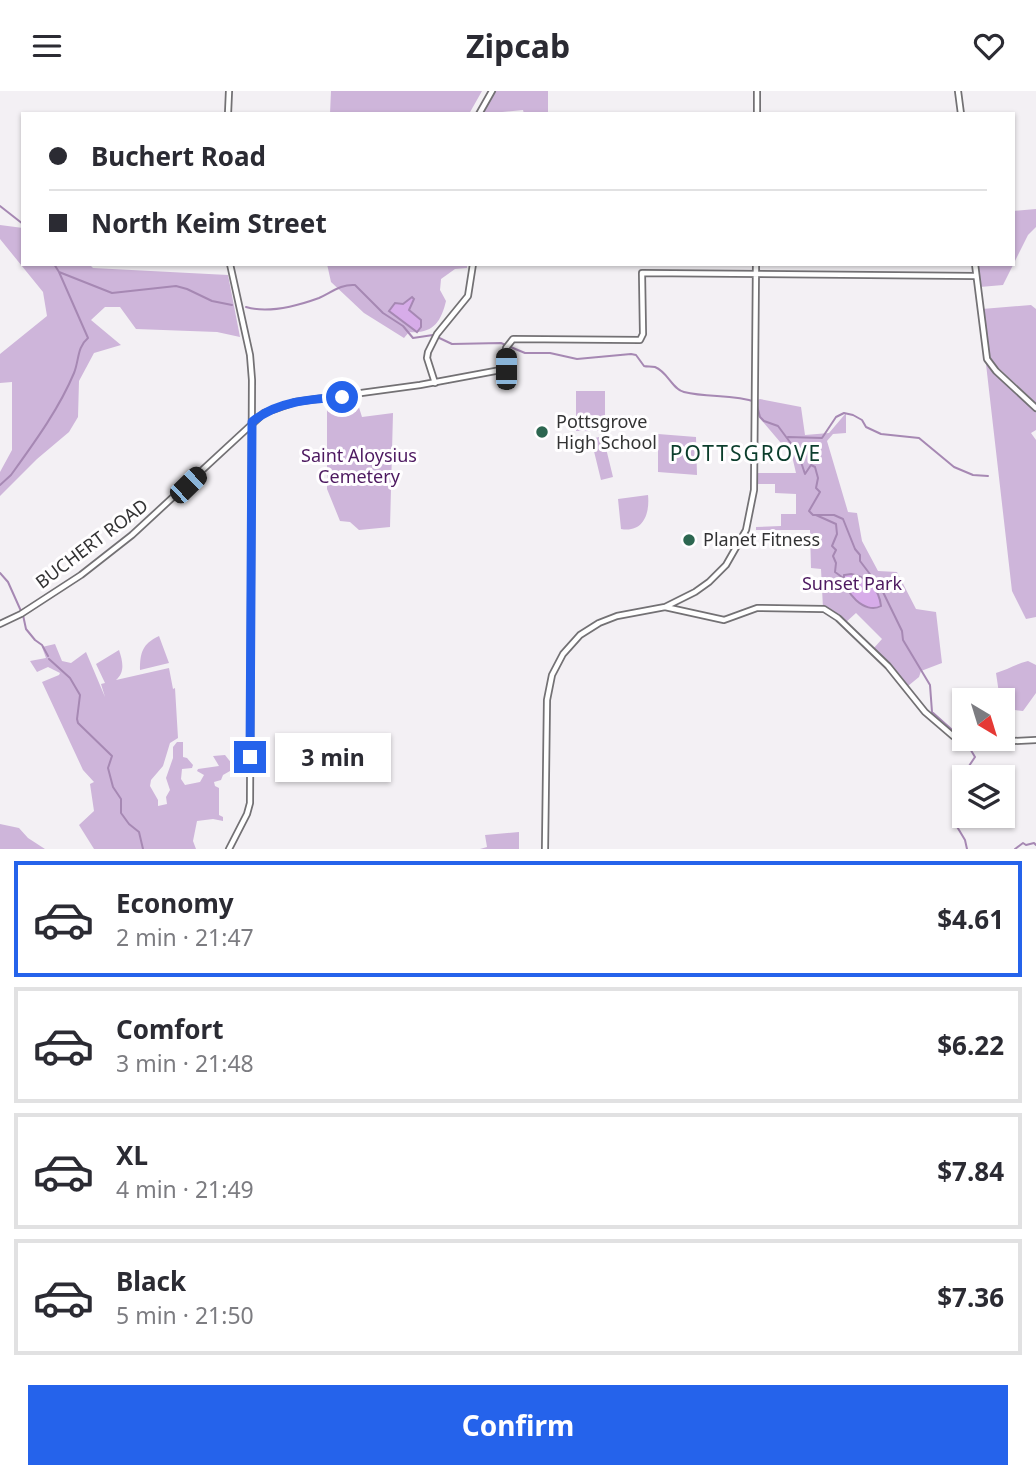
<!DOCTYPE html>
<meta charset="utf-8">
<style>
body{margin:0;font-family:"Noto Sans",sans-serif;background:#f2f2f3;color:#2b2b33;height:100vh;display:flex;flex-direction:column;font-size:26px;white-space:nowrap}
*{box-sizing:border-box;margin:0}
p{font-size:23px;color:#7c7c81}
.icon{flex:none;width:38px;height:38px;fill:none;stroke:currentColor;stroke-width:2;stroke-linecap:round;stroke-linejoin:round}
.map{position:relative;height:758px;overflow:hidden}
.side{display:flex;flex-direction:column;background:#fff;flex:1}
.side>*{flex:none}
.guide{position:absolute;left:21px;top:21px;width:994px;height:154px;border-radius:0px;box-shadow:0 2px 5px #0004;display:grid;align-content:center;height:154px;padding:0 28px;background:#fff}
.needle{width:46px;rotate:142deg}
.tools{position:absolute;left:952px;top:597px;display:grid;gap:14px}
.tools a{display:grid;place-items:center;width:63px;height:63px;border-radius:0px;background:#fff;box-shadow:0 2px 5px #0004;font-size:35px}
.end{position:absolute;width:32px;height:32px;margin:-16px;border:9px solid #2563eb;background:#fff;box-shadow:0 0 0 4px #fff}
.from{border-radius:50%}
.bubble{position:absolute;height:49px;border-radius:0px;background:#fff;box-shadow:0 2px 5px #0004;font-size:23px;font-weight:700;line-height:49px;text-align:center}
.car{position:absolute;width:21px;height:42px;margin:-21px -10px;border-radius:9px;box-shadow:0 0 5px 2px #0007;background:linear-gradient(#222 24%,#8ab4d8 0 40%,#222 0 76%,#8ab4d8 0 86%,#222 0)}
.guide b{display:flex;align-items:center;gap:24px;height:66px;font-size:26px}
.guide b+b{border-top:2px solid #e1e1e2}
.guide i{width:18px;height:18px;background:#2b2b33}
ul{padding:12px 0 0;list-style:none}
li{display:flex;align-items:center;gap:21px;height:116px;margin:0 14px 10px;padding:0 14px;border:4px solid #e1e1e2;border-radius:0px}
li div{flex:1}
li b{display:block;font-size:26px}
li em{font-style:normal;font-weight:700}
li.selected{border-color:#2563eb}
li>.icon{width:63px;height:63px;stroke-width:1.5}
.primary-button{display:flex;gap:14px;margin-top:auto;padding:14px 28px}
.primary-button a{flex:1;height:80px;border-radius:0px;background:#2563eb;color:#fff;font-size:28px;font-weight:700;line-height:80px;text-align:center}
header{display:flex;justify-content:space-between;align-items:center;height:91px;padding:0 28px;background:#fff;font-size:32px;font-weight:700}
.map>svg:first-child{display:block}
.green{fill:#ceb5da}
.water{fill:#d7ace9;stroke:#a688b3;stroke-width:2}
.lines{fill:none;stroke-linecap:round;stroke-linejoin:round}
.stream{stroke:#a688b3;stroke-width:2}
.secondary-casing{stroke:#737174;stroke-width:8}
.secondary{stroke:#fff;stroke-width:4.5}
.route{stroke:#2563eb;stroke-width:9}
.poi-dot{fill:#2c6650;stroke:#fffeff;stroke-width:2.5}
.labels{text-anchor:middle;stroke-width:6;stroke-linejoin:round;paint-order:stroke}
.poi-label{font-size:18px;fill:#333334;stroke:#fffeff;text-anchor:start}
.park-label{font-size:18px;fill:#4d1960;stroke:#fffeff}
.street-label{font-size:18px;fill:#333334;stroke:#fffeff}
.quarter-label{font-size:21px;letter-spacing:2px;fill:#0b3d2c;stroke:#fffeff}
</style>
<header><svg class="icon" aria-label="menu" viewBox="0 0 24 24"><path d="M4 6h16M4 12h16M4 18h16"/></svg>Zipcab<svg class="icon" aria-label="heart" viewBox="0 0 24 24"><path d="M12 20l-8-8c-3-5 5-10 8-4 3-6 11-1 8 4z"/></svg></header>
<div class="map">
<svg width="1036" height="758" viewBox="0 0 1036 758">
<rect width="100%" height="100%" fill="#f3f0f4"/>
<path class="green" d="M331,0H482L469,23H330Z
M494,0H548V23H524L523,19L481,23Z
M1036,118V136L1028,144L1003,194L980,196L978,173H1013V120Z
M0,134L23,137V173H89L93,177L228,184L240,246L217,241L136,238L120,216H105L91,229L121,254L94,262L79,290L78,326L69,341L37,368L0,405V381L12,359V291L0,292V263L47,225L43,201L0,148Z
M327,173H467V177L455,178L441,188L440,199L446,210C441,231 433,243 409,241L404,247L364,222L331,191Z
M1031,214L1036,218V312L989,268L982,218Z
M986,273L1036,320V339L1031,342L1036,349V526L1026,528L1012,500Z
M576,300H605V340H576Z
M356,307L362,326L393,322L390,436L359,439L350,431L340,430L327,398V311Z
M760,308L801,316L805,344L829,342L846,322V342L833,343L827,350L848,421L857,422L862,450L878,480L897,481L916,518L936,521L942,572L921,580L919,586L908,595L873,558L882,548L856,522L845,532L835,522L823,517L821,478L811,477L810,439H756V436L781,435V423H796V403L775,402V393H756V382H796L792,365L757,324V309Z
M658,343L696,346L697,384L658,381Z
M603,345L613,386L601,389L591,348Z
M648,404C650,423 643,442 621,438L618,408Z
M159,545L169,572L140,579C140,562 142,553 159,545Z
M55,553L62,570L71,572L86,561L105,606L101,593L105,592L96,573L119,559C123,571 125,581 116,589L169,577L173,598L175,597L178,647L170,652L163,675L151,689L150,695L158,709V715L167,713L166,706L170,699L166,687L173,667V656L177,651H183V666L187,667L193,674L192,677L182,678L181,688L185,694L200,691L204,684L197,680L198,678L219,675L213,665L225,664L233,674L230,680L223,684L221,689L214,691L215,695L219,697V724L223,726V730L213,728L197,730L193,750L196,758H94L79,734L94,720L90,693L94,691L83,679L42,591L59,584L60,582L48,576L37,581L30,570L46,567L42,556Z
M1028,570L1036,574V602L1023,620L1015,619L1000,609L996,582C1007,579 1016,573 1028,570Z
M0,733L19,737L28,747L45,758H0Z
M519,741V758H480L487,756L485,744Z"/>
<path class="water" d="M412,206L414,208L409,219L421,229V236L417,241L389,220L395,212L403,213Z
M851,483C868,486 879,498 881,515C865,524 843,501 844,484Z"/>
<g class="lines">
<path class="stream" d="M0,115L23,133
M54,173L59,181L112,202L176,195L187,198L212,210L232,214
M246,216C269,223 297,215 319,207C332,201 341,193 355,194L383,222L403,235L413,247L433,244L452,253L501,252L525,262H550L577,268L631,263L636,264L644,275C647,276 651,275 655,276C668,281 672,298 684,301C708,307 733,303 756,311L760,326L764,330L778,335L798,362L805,383L811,374L815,376L818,387L816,397L820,401L809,420L813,424H834L843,428L855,458L860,464V470L882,499L902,540L903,549L930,594L932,621L959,645
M788,346L822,347L836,326L844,322L853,324L862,329L866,336L881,343L919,347L954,376L973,384L988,385
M0,394L11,384C34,352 59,318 74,282C79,270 77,256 88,247L59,181
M816,424L836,433L837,443L832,455L836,459L833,465L836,472L835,481L846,489
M0,482L8,491L21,520
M23,524L26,538L35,549L42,554L48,565
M49,568L70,587L80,604L77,628L78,632L112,665L108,677L113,696L121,708V722L129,733L139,741L143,758
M967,758L965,749L956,734L959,727L963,684L975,666L969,656
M1015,758L1023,752L1026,754L1034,752L1036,754"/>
<defs>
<path id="secondary" d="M757,0V23
M958,0L961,23
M228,23L229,0
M479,23L492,0
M975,173L987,268L996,280L1036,317
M435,292L427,267L428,261L437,243L468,205L473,173
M665,516L724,529L757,517L824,518L838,527L888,575L925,621L953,645L973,652L1036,649
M0,533L21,523L81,484L132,444L264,322L295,311L420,294L506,278V257L513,248L640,249L643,243L642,182L976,185
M229,758L247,723L250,712L252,289L250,264L230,173
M545,758L547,609L552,584L563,563L580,544L599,532L617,525L665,516L695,501L709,491L726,474L746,439L754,399L756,173"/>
</defs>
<use href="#secondary" class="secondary-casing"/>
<use href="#secondary" class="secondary"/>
</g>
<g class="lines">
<path class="route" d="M250,666L252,331C276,310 312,308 342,306"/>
</g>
<g class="poi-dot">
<circle cx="542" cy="341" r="7"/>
<circle cx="689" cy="449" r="7"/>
</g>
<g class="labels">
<g class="poi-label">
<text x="556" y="337">Pottsgrove<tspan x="556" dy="21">High School</tspan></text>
<text x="703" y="455">Planet Fitness</text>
</g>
<g class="park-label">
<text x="359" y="371">Saint Aloysius<tspan x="359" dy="21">Cemetery</tspan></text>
<text x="852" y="499">Sunset Park</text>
</g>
<g class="street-label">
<text transform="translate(92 453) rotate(-37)" y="6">BUCHERT ROAD</text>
</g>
<g class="quarter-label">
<text x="746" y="370">POTTSGROVE</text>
</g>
</g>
</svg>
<div class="tools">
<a><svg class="needle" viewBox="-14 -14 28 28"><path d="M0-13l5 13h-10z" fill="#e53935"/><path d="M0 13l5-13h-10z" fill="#7c7c81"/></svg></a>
<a><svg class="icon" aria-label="layers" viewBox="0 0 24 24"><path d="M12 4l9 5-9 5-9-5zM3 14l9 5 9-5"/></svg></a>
</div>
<i class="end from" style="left:342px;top:306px"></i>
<i class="end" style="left:250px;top:666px"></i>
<div class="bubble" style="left:275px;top:642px;width:116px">3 min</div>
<i class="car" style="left:506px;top:278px;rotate:0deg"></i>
<i class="car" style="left:188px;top:394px;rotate:46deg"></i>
<div class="guide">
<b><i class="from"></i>Buchert Road</b>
<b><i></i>North Keim Street</b>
</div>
</div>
<section class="side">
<ul>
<li class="selected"><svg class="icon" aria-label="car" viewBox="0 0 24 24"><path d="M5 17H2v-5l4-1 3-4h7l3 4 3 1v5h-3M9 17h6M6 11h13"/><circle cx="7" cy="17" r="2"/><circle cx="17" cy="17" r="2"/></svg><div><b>Economy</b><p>2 min · 21:47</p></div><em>$4.61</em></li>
<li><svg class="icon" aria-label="car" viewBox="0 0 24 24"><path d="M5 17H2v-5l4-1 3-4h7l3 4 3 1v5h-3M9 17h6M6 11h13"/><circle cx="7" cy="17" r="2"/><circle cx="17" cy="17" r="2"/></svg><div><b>Comfort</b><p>3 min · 21:48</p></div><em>$6.22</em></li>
<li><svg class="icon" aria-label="car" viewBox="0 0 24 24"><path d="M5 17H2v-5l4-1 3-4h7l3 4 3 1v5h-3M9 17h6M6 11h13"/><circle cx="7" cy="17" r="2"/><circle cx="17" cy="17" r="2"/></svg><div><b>XL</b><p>4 min · 21:49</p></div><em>$7.84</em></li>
<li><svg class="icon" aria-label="car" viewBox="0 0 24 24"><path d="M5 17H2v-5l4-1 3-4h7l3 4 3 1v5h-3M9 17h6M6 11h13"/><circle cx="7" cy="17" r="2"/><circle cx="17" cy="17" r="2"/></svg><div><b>Black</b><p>5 min · 21:50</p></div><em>$7.36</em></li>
</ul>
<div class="primary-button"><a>Confirm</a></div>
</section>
